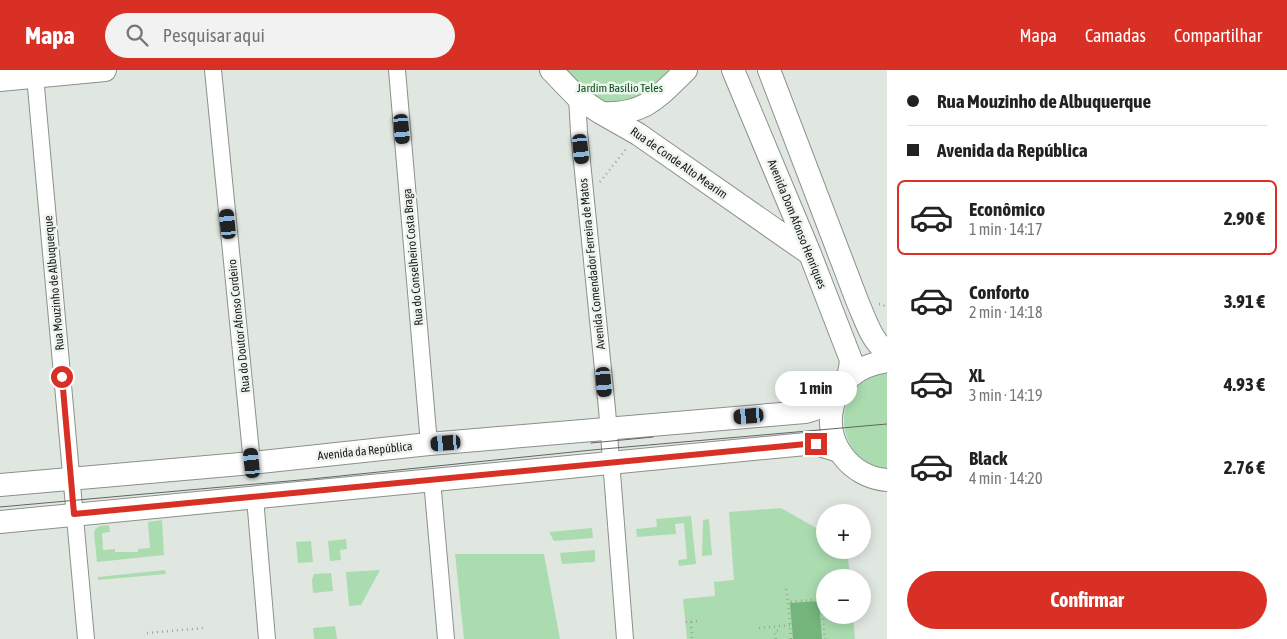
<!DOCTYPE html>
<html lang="pt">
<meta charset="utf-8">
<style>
body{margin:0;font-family:"Asap Condensed",sans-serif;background:#f2f2f2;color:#222;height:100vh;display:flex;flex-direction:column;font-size:19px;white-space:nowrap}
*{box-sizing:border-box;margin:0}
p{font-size:16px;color:#767676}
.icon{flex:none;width:28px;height:28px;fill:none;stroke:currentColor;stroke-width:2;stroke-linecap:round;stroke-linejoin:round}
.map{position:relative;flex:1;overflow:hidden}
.sheet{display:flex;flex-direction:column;background:#fff;width:400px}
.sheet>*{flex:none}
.banner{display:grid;align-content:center;height:110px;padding:0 20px;background:#fff}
.controls{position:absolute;left:816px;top:434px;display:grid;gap:10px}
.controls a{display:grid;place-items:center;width:55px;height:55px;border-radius:50%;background:#fff;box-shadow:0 2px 12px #0003;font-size:25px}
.end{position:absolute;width:22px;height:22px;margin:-11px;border:6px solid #d93025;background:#fff;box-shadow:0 0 0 2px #fff}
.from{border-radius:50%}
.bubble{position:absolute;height:35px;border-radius:18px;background:#fff;box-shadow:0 2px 12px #0003;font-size:16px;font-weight:700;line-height:35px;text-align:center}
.car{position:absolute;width:15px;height:30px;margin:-15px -8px;border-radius:6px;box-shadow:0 0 4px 1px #0007;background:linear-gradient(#222 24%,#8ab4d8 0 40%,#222 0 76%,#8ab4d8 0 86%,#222 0)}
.banner b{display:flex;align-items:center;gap:18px;height:48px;font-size:19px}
.banner b+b{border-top:1px solid #e0e0e0}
.banner i{width:12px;height:12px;background:#222}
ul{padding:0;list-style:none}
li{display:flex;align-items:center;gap:15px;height:75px;margin:0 10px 8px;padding:0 10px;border:2px solid transparent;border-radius:8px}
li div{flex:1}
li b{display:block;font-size:19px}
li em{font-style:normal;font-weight:700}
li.active{border-color:#d93025}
li>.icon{width:45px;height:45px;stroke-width:1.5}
.button{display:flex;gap:10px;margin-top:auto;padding:10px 20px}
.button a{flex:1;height:58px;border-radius:30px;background:#d93025;color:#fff;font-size:20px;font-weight:700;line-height:58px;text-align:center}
header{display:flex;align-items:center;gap:30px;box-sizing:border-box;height:70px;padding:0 25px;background:#d93025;color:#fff}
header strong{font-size:24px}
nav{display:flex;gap:28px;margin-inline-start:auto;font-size:18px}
.search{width:350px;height:45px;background:#f2f2f2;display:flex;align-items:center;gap:12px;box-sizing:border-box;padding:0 18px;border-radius:28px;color:#767676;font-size:19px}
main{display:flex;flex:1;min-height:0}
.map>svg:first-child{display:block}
.green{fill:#abdcb0}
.water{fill:#74b57c}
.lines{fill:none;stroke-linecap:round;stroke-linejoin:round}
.street-casing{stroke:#8a908a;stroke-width:18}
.secondary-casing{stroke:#8a908a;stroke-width:24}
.path{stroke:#9ca29d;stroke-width:2.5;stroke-dasharray:1 4;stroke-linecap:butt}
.street{stroke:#fff;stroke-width:16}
.secondary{stroke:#fff;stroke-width:22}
.tram{stroke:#626663;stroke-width:1}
.route{stroke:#d93025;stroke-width:6}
.labels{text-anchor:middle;stroke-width:5;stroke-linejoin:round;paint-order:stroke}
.park-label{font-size:12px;fill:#0a531e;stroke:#edf5ee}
.street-label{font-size:12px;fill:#181a18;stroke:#edf5ee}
</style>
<header>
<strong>Mapa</strong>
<div class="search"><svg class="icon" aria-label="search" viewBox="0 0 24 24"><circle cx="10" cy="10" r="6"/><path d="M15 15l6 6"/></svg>Pesquisar aqui</div>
<nav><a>Mapa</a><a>Camadas</a><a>Compartilhar</a></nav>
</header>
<main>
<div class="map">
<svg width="887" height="569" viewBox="0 0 887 569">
<rect width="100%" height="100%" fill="#e0e7e1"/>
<path class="green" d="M566,0H674L644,28L608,34L588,23Z
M887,302V399C883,398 879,398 876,397C844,386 833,342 857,317C865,309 876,304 887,302Z
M781,438L825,463V480H857L861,482L848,488L850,507L825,508V545H853L855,569H687L683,529L715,526L714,512L734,510L729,442Z
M691,446L696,494L679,496L678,490L687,489L684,453L675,454L676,464L637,467L636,459L657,457L656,449Z
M709,449L712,485L702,486L703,450Z
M162,450L164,485L97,492L94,463C95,455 103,456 109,455L110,462L102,463L103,480L115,479V482H138V479L150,478L148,452Z
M592,458L593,468L554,471L549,462Z
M346,469L347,479L340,480L341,490L330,491L328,471Z
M311,471L313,492L298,493L296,472Z
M595,480V492L562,494L560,483Z
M455,484H544L560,569H464Z
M165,500L166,504L98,510V507Z
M380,500L361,535L349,536L346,502Z
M331,503L333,521L313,523L312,510L314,504Z
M335,556L337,569H314L313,558Z"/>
<path class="water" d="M819,531L822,569H793L790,533Z"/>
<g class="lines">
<defs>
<path id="street" d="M213,0L252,393
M397,0L429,374
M35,6L86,569
M577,27L579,62L607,339L625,569
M432,410L446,569
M255,428L267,569"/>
<path id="secondary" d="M551,0L577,27L601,43L638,64L810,184
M733,0L810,184L851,290L850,298L847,311
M769,0L858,233C866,251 871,270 887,282
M0,10L105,0
M602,43C645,45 657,28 686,0
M840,321C837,326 834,330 833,335C823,372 850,407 887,410
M0,415L252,393L429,374L805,342C822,338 831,331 841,318C844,314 847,309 851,306C861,297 874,293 887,291
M0,452L806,374H816L839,381"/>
</defs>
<use href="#street" class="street-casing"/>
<use href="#secondary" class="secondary-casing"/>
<path class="path" d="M600,112L626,79
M879,234H882L887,238
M786,519L788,532
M686,552L697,551
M691,552L692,569
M759,558L790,555
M147,563L204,558
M776,569L775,561L780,560
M791,569L788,532L821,529L825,569"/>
<use href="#street" class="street"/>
<use href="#secondary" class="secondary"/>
<path class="tram" d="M591,373L653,367
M0,437L311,409L592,380L887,354"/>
</g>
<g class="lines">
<path class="route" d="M62,307L74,444L806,374H816"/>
</g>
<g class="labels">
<g class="park-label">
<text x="620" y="22">Jardim Basílio Teles</text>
</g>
<g class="street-label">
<text transform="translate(679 93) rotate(35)" y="4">Rua de Conde Alto Mearim</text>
<text transform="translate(797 154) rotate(68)" y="4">Avenida Dom Afonso Henriques</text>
<text transform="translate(413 187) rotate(-95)" y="4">Rua do Conselheiro Costa Braga</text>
<text transform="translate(592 194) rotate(-96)" y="4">Avenida Comendador Ferreira de Matos</text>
<text transform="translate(54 213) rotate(-95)" y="4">Rua Mouzinho de Albuquerque</text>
<text transform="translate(239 256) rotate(-96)" y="4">Rua do Doutor Afonso Cordeiro</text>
<text transform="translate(365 381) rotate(-6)" y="4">Avenida da República</text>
</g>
</g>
</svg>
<div class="controls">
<a>+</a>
<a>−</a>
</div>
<i class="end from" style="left:62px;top:307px"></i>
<i class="end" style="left:816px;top:374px"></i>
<div class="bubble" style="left:775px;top:301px;width:82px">1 min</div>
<i class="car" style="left:402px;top:59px;rotate:175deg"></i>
<i class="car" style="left:581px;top:79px;rotate:174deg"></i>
<i class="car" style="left:228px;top:154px;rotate:354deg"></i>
<i class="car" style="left:604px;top:312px;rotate:175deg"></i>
<i class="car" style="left:749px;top:346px;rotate:265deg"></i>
<i class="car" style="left:446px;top:373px;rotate:265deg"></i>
<i class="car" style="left:252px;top:393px;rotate:354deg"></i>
</div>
<section class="sheet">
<div class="banner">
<b><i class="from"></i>Rua Mouzinho de Albuquerque</b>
<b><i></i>Avenida da República</b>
</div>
<ul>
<li class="active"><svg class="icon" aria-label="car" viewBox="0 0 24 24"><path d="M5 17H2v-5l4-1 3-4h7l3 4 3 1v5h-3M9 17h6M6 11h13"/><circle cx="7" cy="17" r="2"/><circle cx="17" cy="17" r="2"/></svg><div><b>Econômico</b><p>1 min · 14:17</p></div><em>2.90 €</em></li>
<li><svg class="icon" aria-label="car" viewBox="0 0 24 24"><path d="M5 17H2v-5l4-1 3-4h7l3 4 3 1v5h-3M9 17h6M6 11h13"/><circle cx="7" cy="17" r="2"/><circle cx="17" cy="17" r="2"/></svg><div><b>Conforto</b><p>2 min · 14:18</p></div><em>3.91 €</em></li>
<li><svg class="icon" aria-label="car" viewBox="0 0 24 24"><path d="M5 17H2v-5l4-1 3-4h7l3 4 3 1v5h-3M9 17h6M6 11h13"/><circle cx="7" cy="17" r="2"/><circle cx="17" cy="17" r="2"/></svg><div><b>XL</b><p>3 min · 14:19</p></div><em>4.93 €</em></li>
<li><svg class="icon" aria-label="car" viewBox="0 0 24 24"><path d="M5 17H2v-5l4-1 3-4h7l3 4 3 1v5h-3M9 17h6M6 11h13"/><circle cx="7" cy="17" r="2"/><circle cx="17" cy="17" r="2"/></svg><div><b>Black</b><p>4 min · 14:20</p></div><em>2.76 €</em></li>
</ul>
<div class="button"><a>Confirmar</a></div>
</section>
</main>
